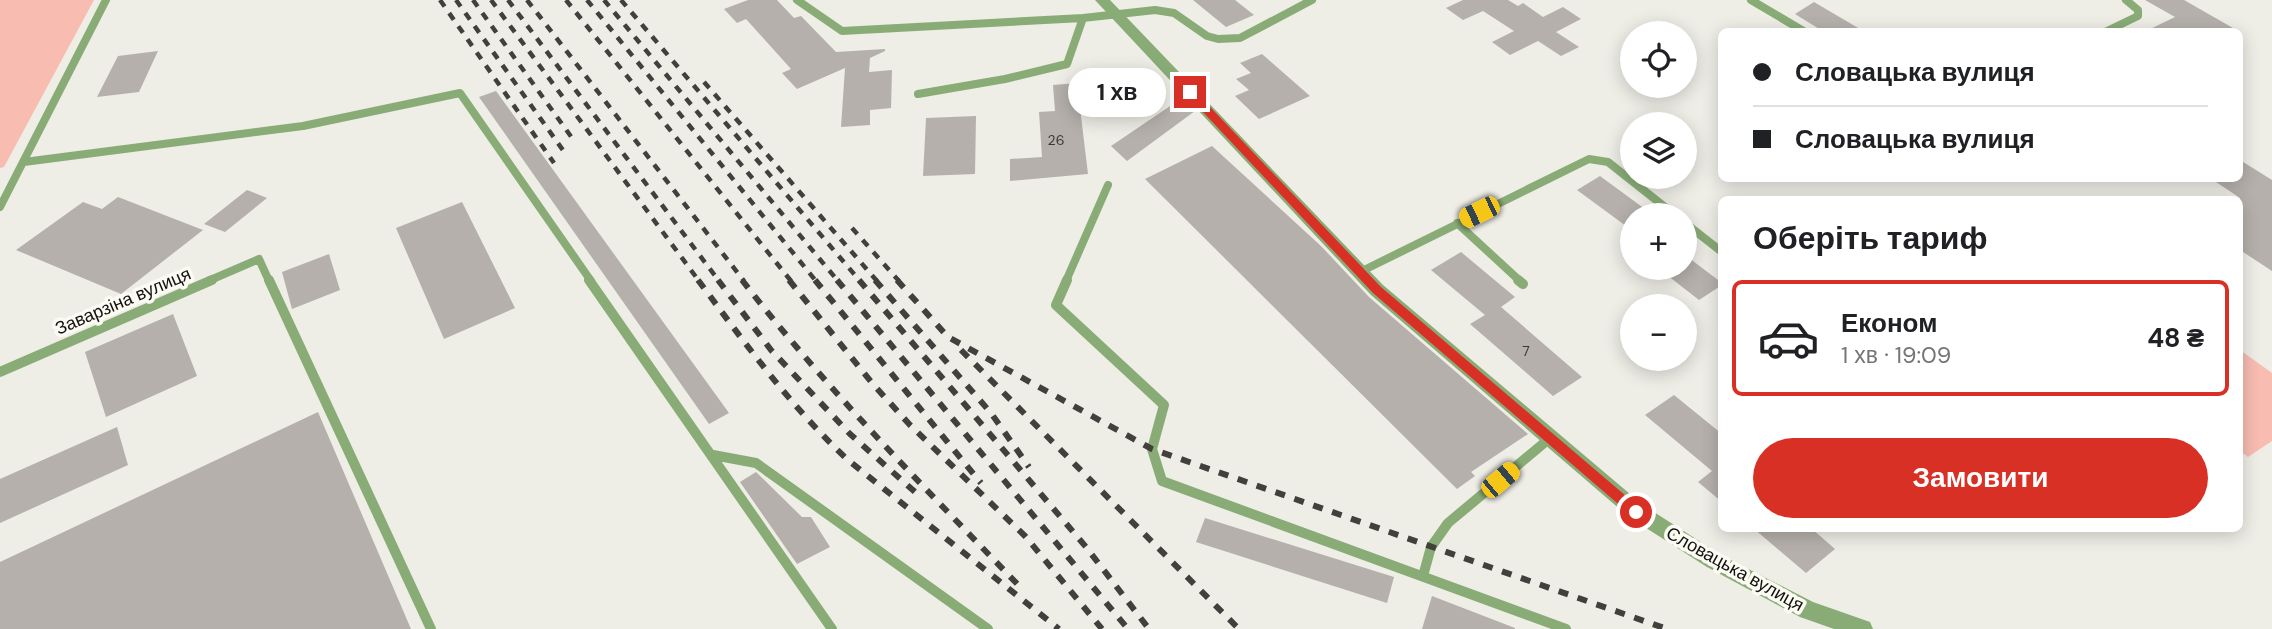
<!DOCTYPE html>
<html lang="uk">
<meta charset="utf-8">
<style>
body{margin:0;font-family:"DM Sans",sans-serif;background:#f6f6f6;color:#202124;height:100vh;display:flex;flex-direction:column;font-size:26px;white-space:nowrap}
*{box-sizing:border-box;margin:0}
p{font-size:23px;color:#757577}
.icon{flex:none;width:38px;height:38px;fill:none;stroke:currentColor;stroke-width:2;stroke-linecap:round;stroke-linejoin:round}
.map{position:relative;flex:1;overflow:hidden}
.details{position:absolute;left:1718px;top:196px;width:525px;height:336px;display:flex;flex-direction:column;background:#fff;border-radius:10px;box-shadow:0 4px 18px #0003}
.details>*{flex:none}
.top-card{position:absolute;left:1718px;top:28px;width:525px;height:154px;border-radius:10px;box-shadow:0 4px 18px #0003;display:grid;align-content:center;height:154px;padding:0 35px;background:#fff}
.buttons{position:absolute;left:1620px;top:21px;display:grid;gap:14px}
.buttons a{display:grid;place-items:center;width:77px;height:77px;border-radius:50%;background:#fff;box-shadow:0 4px 18px #0003;font-size:35px}
.end{position:absolute;width:32px;height:32px;margin:-16px;border:9px solid #d93025;background:#fff;box-shadow:0 0 0 4px #fff}
.from{border-radius:50%}
.bubble{position:absolute;height:49px;border-radius:24px;background:#fff;box-shadow:0 4px 18px #0003;font-size:23px;font-weight:700;line-height:49px;text-align:center}
.car{position:absolute;width:21px;height:42px;margin:-21px -10px;border-radius:9px;box-shadow:0 0 5px 2px #0007;background:linear-gradient(#f5c518 24%,#345 0 40%,#f5c518 0 76%,#345 0 86%,#f5c518 0)}
.top-card b{display:flex;align-items:center;gap:24px;height:66px;font-size:26px}
.top-card b+b{border-top:2px solid #e0e0e0}
.top-card i{width:18px;height:18px;background:#202124}
ul{padding:0;list-style:none}
li{display:flex;align-items:center;gap:21px;height:116px;margin:0 14px 10px;padding:0 21px;border:4px solid transparent;border-radius:10px}
li div{flex:1}
li b{display:block;font-size:26px}
li em{font-style:normal;font-weight:700}
li.selected{border-color:#d93025}
li>.icon{width:63px;height:63px;stroke-width:1.5}
h2{padding:0 35px;font-size:32px;line-height:84px}
.button{display:flex;gap:14px;margin-top:auto;padding:14px 35px}
.button a{flex:1;height:80px;border-radius:42px;background:#d93025;color:#fff;font-size:28px;font-weight:700;line-height:80px;text-align:center}
.map>svg:first-child{display:block}
.green{fill:#f8bcb1}
.building{fill:#b5b0ab}
.lines{fill:none;stroke-linecap:round;stroke-linejoin:round}
.lane-far1{stroke:#89ac77;stroke-width:8}
.lane{stroke:#89ac77;stroke-width:10}
.street{fill:#89ac77;fill-rule:evenodd}
.rail-far1{stroke:#41403d;stroke-width:4.5;stroke-dasharray:8 8;stroke-linecap:butt}
.rail{stroke:#41403d;stroke-width:6;stroke-dasharray:10 10;stroke-linecap:butt}
.route{fill:#d93025}
.labels{text-anchor:middle;stroke-width:7;stroke-linejoin:round;paint-order:stroke}
.number-label{font-size:14px;fill:#3a3935}
.street-label{font-size:18px;fill:#11110e;stroke:#fbfaf3}
</style>
<div class="map">
<svg width="2272" height="629" viewBox="0 0 2272 629">
<rect width="100%" height="100%" fill="#eeede6"/>
<path class="green" d="M0,0H94L4,167L0,168Z
M2240,350L2272,373V441L2248,457L2240,451Z"/>
<path class="building" d="M748,0H777L794,18L801,16L836,52L885,49V51L870,58L869,72L892,70L891,108L870,110V125L841,127L845,68L797,89L782,73L791,69L746,19L737,23L724,9Z
M1193,0H1235L1254,15L1226,27Z
M1463,0H1508L1518,6L1523,3L1543,17L1563,7L1581,19L1556,32L1579,47L1561,56L1538,41L1510,55L1492,42L1514,31L1483,11L1463,20L1446,8Z
M2145,0H2184L2240,32H2144L2175,17Z
M1814,2L1865,32H1824L1795,14Z
M158,51L139,92L97,97L118,56Z
M1262,54L1310,96L1259,119L1235,96L1249,90L1236,79L1251,73L1240,63Z
M1077,83L1088,174L1010,181V159L1042,157L1039,112L1055,111L1053,85Z
M496,91L729,413L709,424L479,97Z
M1179,100L1195,111L1127,161L1111,146Z
M976,116L975,174L923,176L926,118Z
M1212,146L1321,246L1369,297L1528,434L1471,472L1475,476L1457,489L1145,179Z
M2240,160L2272,180V271L2240,250V198L2210,178H2240Z
M1600,176L1649,212L1643,215H1633V222L1626,226L1577,190Z
M247,190L267,198L225,232L204,224Z
M118,197L203,230L121,294L16,250L83,202L102,209Z
M462,202L515,308L444,339L396,228Z
M1461,252L1515,297L1501,307L1582,377L1553,396L1470,324L1485,315L1431,270Z
M329,254L340,290L292,309L282,272Z
M1685,255L1722,283V285L1699,300L1658,268H1685Z
M173,314L197,376L106,417L85,352Z
M1674,395L1722,434V502L1698,482L1712,471L1645,415Z
M318,412L411,629H0V562Z
M117,427L128,465L0,523V479Z
M756,472L802,517H811L830,547L797,564L740,482Z
M1205,518L1394,577L1387,603L1196,542Z
M1753,528H1811L1835,549L1806,573Z
M1432,596L1515,628V629H1422Z"/>
<g class="lines">
<path class="lane-far1" d="M797,0L842,31L1083,18L1155,10L1174,13L1207,36L1218,39L1240,38L1312,0
M1751,0L1805,32
M2105,32L2138,16V10L2126,0
M918,94L1005,79L1067,64L1083,18
M24,162L303,126L460,93L591,281
M0,207L106,0
M1457,223L1520,281
M1685,223L1722,252
M1360,272L1589,159L1608,162L1675,215
M208,281L259,259L269,281
M1066,281L1108,185"/>
<path class="lane" d="M269,280L431,629
M589,280L832,629
M1067,280L1056,305L1164,405L1152,449L1162,481L1566,629
M1518,280L1523,284
M0,372L212,280
M713,455L756,463L988,629
M1423,576L1431,547L1448,523L1550,438"/>
<path class="street" d="M1095,0H1110L1383,285L1643,505L1721,555L1813,602L1870,622L1873,629H1834L1800,617L1707,567L1629,517L1371,295Z"/>
<path class="rail-far1" d="M440,0L554,163
M456,0L565,153
M473,0L575,142
M491,0L699,281
M508,0L719,281
M527,0L744,281
M566,0L791,281
M587,0L816,281
M604,0L838,281
M621,0L860,281
M704,82L877,281
M852,228L899,281"/>
<path class="rail" d="M698,280C745,343 790,406 848,460L1059,629
M718,280L771,350L850,434L915,492
M742,280C828,391 927,490 1024,591
M789,280L872,383L910,425L1025,536L1102,629
M815,280L981,483
M837,280L1128,629
M859,280L1086,547L1149,629
M875,280L991,413L1029,467
M897,280L948,337L1152,449L1667,629
M961,350L1239,629"/>
</g>
<path class="route" d="M1187,90H1194L1381,287L1640,508V515H1631L1373,293L1187,95Z"/>
<g class="labels">
<g class="number-label">
<text x="1056" y="145">26</text>
<text x="1526" y="356">7</text>
</g>
<g class="street-label">
<text transform="translate(123 301) rotate(-23)" y="6">Заварзіна вулиця</text>
<text transform="translate(1735 569) rotate(29)" y="6">Словацька вулиця</text>
</g>
</g>
</svg>
<div class="buttons">
<a><svg class="icon" aria-label="locate" viewBox="0 0 24 24"><circle cx="12" cy="12" r="6"/><path d="M12 2v4M12 18v4M2 12h4M18 12h4"/></svg></a>
<a><svg class="icon" aria-label="layers" viewBox="0 0 24 24"><path d="M12 4l9 5-9 5-9-5zM3 14l9 5 9-5"/></svg></a>
<a>+</a>
<a>−</a>
</div>
<i class="end from" style="left:1636px;top:512px"></i>
<i class="end" style="left:1190px;top:92px"></i>
<div class="bubble" style="left:1068px;top:68px;width:98px">1 хв</div>
<i class="car" style="left:1479px;top:212px;rotate:244deg"></i>
<i class="car" style="left:1500px;top:480px;rotate:50deg"></i>
<div class="top-card">
<b><i class="from"></i>Словацька вулиця</b>
<b><i></i>Словацька вулиця</b>
</div>
<section class="details">
<h2>Оберіть тариф</h2>
<ul>
<li class="selected"><svg class="icon" aria-label="car" viewBox="0 0 24 24"><path d="M5 17H2v-5l4-1 3-4h7l3 4 3 1v5h-3M9 17h6M6 11h13"/><circle cx="7" cy="17" r="2"/><circle cx="17" cy="17" r="2"/></svg><div><b>Економ</b><p>1 хв · 19:09</p></div><em>48 ₴</em></li>
</ul>
<div class="button"><a>Замовити</a></div>
</section>
</div>
